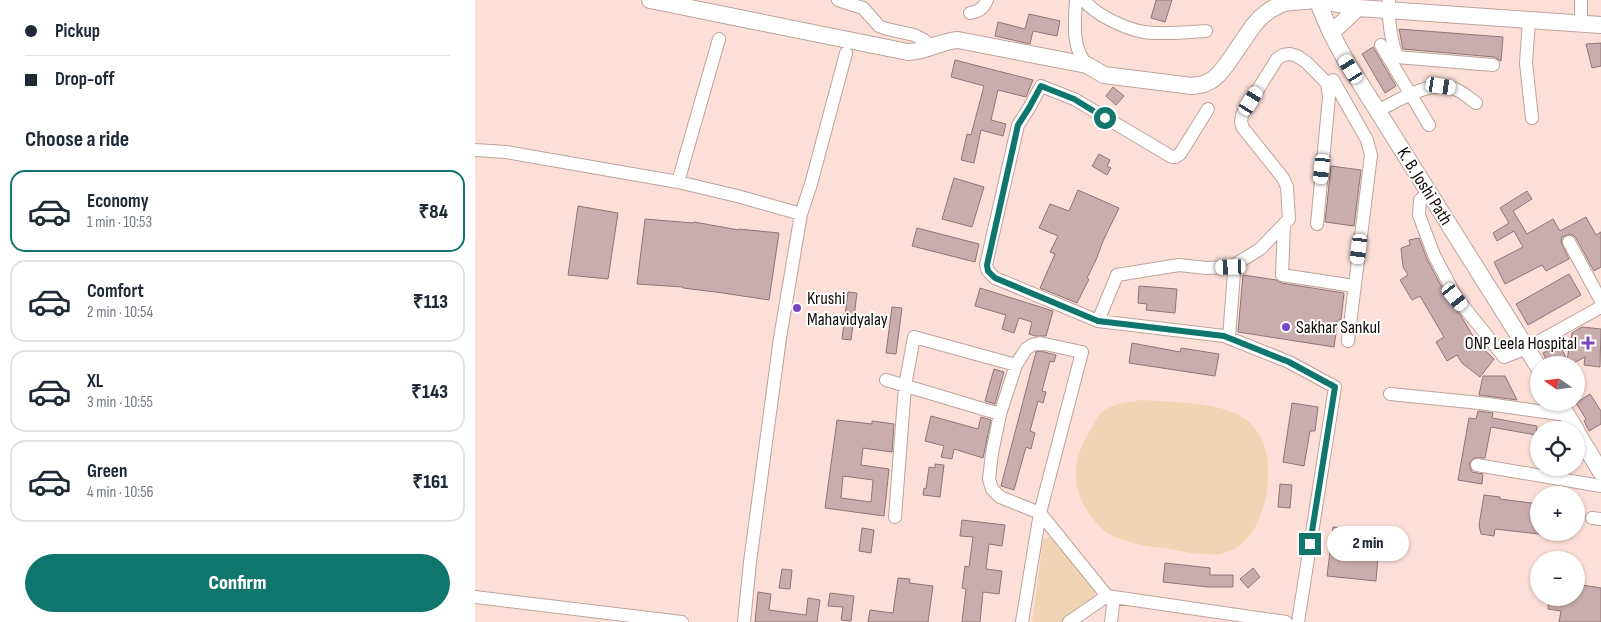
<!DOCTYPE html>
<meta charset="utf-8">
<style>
body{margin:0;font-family:"Sofia Sans Condensed",sans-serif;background:#f2f2f3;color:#1f2937;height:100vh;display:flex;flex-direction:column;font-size:19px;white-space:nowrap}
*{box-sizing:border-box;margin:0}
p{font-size:16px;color:#747a83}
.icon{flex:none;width:28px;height:28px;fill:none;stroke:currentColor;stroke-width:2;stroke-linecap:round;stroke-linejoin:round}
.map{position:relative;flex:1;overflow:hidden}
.sheet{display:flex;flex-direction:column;background:#fff;width:475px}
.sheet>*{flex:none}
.banner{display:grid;align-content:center;height:110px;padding:0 25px;background:#fff}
.needle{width:32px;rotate:284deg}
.buttons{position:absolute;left:1055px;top:356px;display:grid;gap:10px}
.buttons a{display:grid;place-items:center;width:55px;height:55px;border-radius:50%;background:#fff;box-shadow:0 1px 4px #0004;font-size:25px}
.end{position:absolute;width:22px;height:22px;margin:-11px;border:6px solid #0f766e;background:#fff;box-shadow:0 0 0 2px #fff}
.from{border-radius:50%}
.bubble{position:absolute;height:35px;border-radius:18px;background:#fff;box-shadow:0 1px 4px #0004;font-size:16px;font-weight:800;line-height:35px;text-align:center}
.car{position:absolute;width:15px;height:30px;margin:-15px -8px;border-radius:6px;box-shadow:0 0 4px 1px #0007;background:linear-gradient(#fff 24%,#345 0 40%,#fff 0 76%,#345 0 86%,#fff 0)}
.banner b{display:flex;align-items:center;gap:18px;height:48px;font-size:19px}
.banner b+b{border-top:1px solid #e0e1e3}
.banner i{width:12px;height:12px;background:#1f2937}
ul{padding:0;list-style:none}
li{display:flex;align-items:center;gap:15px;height:82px;margin:0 10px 8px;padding:0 15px;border:2px solid #e0e1e3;border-radius:15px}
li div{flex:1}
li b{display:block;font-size:19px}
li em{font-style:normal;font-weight:800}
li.current{border-color:#0f766e}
li>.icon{width:45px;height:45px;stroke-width:1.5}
h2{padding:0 25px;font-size:22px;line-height:60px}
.primary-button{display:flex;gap:10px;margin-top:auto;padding:10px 25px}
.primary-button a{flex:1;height:58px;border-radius:30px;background:#0f766e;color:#fff;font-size:20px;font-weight:800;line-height:58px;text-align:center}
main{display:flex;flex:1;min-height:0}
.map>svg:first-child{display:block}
.green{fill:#efd5b4}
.building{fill:#c9adae;stroke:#8e7575;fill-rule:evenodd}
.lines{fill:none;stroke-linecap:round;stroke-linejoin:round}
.minor-casing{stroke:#bda39c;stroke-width:14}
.major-casing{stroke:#bda39c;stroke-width:18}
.minor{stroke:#fff;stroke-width:12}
.major{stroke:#fff;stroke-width:16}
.route{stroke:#0f766e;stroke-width:6}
.poi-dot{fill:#7948c0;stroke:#fff;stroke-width:2}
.labels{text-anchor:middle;stroke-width:4;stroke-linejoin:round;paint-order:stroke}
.street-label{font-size:18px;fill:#110907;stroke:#fff}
.poi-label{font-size:18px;fill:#110907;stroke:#fff;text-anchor:start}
</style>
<main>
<section class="sheet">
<div class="banner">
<b><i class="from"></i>Pickup</b>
<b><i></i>Drop-off</b>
</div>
<h2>Choose a ride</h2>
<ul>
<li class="current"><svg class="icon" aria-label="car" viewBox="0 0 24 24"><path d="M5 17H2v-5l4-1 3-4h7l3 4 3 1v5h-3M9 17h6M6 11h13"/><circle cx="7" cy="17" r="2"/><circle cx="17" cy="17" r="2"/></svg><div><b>Economy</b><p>1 min · 10:53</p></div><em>₹84</em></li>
<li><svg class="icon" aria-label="car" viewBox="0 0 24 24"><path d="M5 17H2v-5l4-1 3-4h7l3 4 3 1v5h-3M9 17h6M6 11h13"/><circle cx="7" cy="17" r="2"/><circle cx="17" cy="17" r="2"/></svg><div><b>Comfort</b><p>2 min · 10:54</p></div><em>₹113</em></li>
<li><svg class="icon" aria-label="car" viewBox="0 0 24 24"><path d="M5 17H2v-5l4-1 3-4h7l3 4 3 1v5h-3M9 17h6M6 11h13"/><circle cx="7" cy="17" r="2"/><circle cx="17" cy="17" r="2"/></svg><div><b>XL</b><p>3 min · 10:55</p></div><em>₹143</em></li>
<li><svg class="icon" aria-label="car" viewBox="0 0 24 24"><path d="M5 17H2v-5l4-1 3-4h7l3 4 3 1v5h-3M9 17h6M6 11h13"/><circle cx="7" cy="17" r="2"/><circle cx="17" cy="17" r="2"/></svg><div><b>Green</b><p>4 min · 10:56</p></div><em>₹161</em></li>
</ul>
<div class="primary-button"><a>Confirm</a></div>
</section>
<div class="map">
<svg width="1126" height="622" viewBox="0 0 1126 622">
<rect width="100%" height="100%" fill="#fce0d8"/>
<path class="green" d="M667,400C694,402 733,402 757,412C793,426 797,463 791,496C787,516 778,539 759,549C741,559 718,553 699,550C677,546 649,545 630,531C623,526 618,519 613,512C594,484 599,454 617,427C620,423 622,417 625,414C636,403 653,402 667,400Z
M574,537L580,539L620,592V597L592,622H557L568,540Z"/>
<path class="building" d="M681,0H697L690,22L676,18Z
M554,14L585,21L582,36L558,31L555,44L520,36L523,22L550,29Z
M924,29L1028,37L1026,61L1019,57L928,49Z
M1126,43V66L1117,68L1111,44Z
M898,47L921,86L910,93L887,54Z
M480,60L558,80L551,97L523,90L516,120L531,124L528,136L506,130L499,163L486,160L492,134L496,135L509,86L476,77Z
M638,87L649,96L641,105L631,96Z
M624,154L635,160L632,166L636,168L632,175L617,166Z
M856,166L886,170L879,226L850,222Z
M479,178L509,187L497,227L467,219Z
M603,190L644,208L628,241L621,260L612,278L614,279L602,303L565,288L580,254L575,252L583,236L564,228L575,204L594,211Z
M1052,191L1057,199L1038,211L1052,234L1078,219L1085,231L1111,217L1121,235L1126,232V267L1119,271L1101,238L1098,235L1094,234L1087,237L1086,242L1094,259L1071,271L1067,265L1030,284L1019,262L1048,247L1039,231L1022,241L1018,233L1034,223L1025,208Z
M103,206L143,213L133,279L93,275Z
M170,219L218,223L219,222L264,230V229L304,233L294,300L248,293L208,288V287L162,284Z
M442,228L504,244L500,262L437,246Z
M944,238L952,259L974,301L986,316L1002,343L1019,359L1005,377L987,363L982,355L972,361L961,342L969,337L945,296L937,300L925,280L933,275L928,267L926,248L935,245L934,240Z
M1094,274L1106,295L1053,325L1041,304Z
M768,275L801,280L806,283L869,293L866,320H863L859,347L763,332Z
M664,286L702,289L700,313L671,310L672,304L663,303Z
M505,288L578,311L571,336H560L554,334L557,322L544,318L539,333L527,329L531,315L500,306Z
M373,292L382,293L376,340L367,339Z
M417,307L427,308L421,354L411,353Z
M1107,327L1126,329L1125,367L1109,365L1110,357L1095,365H1076L1075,362L1073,363L1068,353L1085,345L1092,360L1097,333Z
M657,343L705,352L706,348L744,354L740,376L654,363Z
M565,351L581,355L579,362L575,361L567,391L571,392L568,403L563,401L555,431L560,433L556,449L551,447L539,490L526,486L561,352Z
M519,369L529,372L520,404L510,401Z
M1008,376H1030L1042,400L1004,395Z
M1115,394L1126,411V424L1114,431L1109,421L1111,419L1101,403Z
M817,403L843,407L840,431H835L829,466L808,462Z
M1003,411L1018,413L1017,418L1062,426L1061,435L1016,427L1010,458H999L994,464L997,472L1008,474L1007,484L983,480L994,418L1001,419Z
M456,416L503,429L506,417L516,420L508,458L479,449L477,459L466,457L469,446L450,441Z
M362,420L397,424V421L419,424L417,452L388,448L386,465L414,469L409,516L350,508ZM368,476L398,480L396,502L366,498Z
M460,464L469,465L465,497L448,495L449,488L451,489L454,467L460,468Z
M805,484L817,485L815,508L803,507Z
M1009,495L1025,497V499L1064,504V534L1020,529L1019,536L1006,534L1004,525Z
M487,520L530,525L527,546L514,544L511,569L527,571L524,594L508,592L505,622H487L491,589L487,588L490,566L494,567L498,537L485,536Z
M858,527L905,531L901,581L852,576Z
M387,528L399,530L396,553L384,551Z
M690,563L735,568V575H758V587H733L688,582Z
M778,568L785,577L773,588L765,579Z
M307,569L317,570L315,589L304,588Z
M423,578L435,579L434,583L458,586L453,622H393L395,610L418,613Z
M1101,584L1126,588V622H1084L1086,611L1073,609L1074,598H1101Z
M283,592L296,594L294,610L331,615L333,598L345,600L342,622H280Z
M355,593L379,596L376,621L366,620L368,607L353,606Z"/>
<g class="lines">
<defs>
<path id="minor" d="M363,0L388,8L404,26L412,29L439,35L449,40L457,46
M601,0C600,22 596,47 612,65
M609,0C620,15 651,29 669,32C689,35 711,32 731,31
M914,0C913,18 916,40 922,57L1018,65
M495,13C504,11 508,9 512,0
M1054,20L1051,63L1057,118
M1106,24V0
M906,45L954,125
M858,80L892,140L896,155L873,341
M733,109L705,154L700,157H697L599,99L566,86L554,108L543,125L511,265L513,271L520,278L623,321L749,336L814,362L860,387L823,622
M902,111C923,101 959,77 982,90C989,93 995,99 1001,103
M0,150L31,152L203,182L262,196L326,214
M203,182L244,39
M954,192L945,200L944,215L959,255L981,297L1029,357L1052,348L1126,307
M809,224L807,275L879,286
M1094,242L1126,301
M623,321L642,275L704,265L731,268L756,267L785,249L814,219L812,187L808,178L768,128L766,122L767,115L802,59L808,55L815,54L822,56L831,62L852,83L854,97L842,224
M754,338L759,272L756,267
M411,380L525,414
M915,394L1005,403L1092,415
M1002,465L1126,486
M420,517L430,386L439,337L541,365
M1117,518L1126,519
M0,597L207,622
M269,622L275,562L305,338L326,214L336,184L371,53
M547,622L565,513L607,352L565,343L557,345L551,349L541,365L525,414L517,453L514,479L517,489L525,497L565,513L632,596
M594,622L632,596L811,622
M636,622L639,597"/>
<path id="major" d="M175,0L433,52C451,52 465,41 483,40L612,65L629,75L717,86L729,84L737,80L744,74L752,64L778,26L786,17L795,10L806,4L817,2L842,0L883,8L1126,25
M842,0L856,33L870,59L1064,368
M856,33L883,8
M1084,402L1101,430
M1101,431L1126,472"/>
</defs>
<use href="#minor" class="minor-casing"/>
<use href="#major" class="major-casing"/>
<use href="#minor" class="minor"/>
<use href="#major" class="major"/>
</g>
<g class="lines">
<path class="route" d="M630,118L599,99L566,86L554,108L543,125L512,265L513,271L520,278L623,321L749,336L814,362L860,387L835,544"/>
</g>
<g class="poi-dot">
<circle cx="322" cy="308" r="5"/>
<circle cx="811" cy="327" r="5"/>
<path d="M1110.5 335.5h5v5h5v5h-5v5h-5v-5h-5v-5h5z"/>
</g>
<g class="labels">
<g class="street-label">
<text transform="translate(950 186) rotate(58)" y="6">K. B. Joshi Path</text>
</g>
<g class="poi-label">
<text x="332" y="304">Krushi<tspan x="332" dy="21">Mahavidyalay</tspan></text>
<text x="821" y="333">Sakhar Sankul</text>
<text x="1102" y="349" text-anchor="end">ONP Leela Hospital</text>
</g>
</g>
</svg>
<div class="buttons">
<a><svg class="needle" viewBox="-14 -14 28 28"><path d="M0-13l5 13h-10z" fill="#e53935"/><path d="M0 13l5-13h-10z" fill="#747a83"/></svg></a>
<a><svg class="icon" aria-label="locate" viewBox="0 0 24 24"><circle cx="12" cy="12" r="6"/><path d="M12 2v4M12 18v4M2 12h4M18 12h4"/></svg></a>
<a>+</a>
<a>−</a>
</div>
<i class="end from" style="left:630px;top:118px"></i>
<i class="end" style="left:835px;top:544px"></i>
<div class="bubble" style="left:852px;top:526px;width:82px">2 min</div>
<i class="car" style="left:876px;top:69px;rotate:328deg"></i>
<i class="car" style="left:966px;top:86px;rotate:99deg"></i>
<i class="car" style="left:776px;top:101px;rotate:32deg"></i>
<i class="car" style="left:847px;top:169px;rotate:186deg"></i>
<i class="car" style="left:884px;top:249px;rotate:187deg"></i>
<i class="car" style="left:756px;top:267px;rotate:268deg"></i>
<i class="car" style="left:980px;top:297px;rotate:141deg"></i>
</div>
</main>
